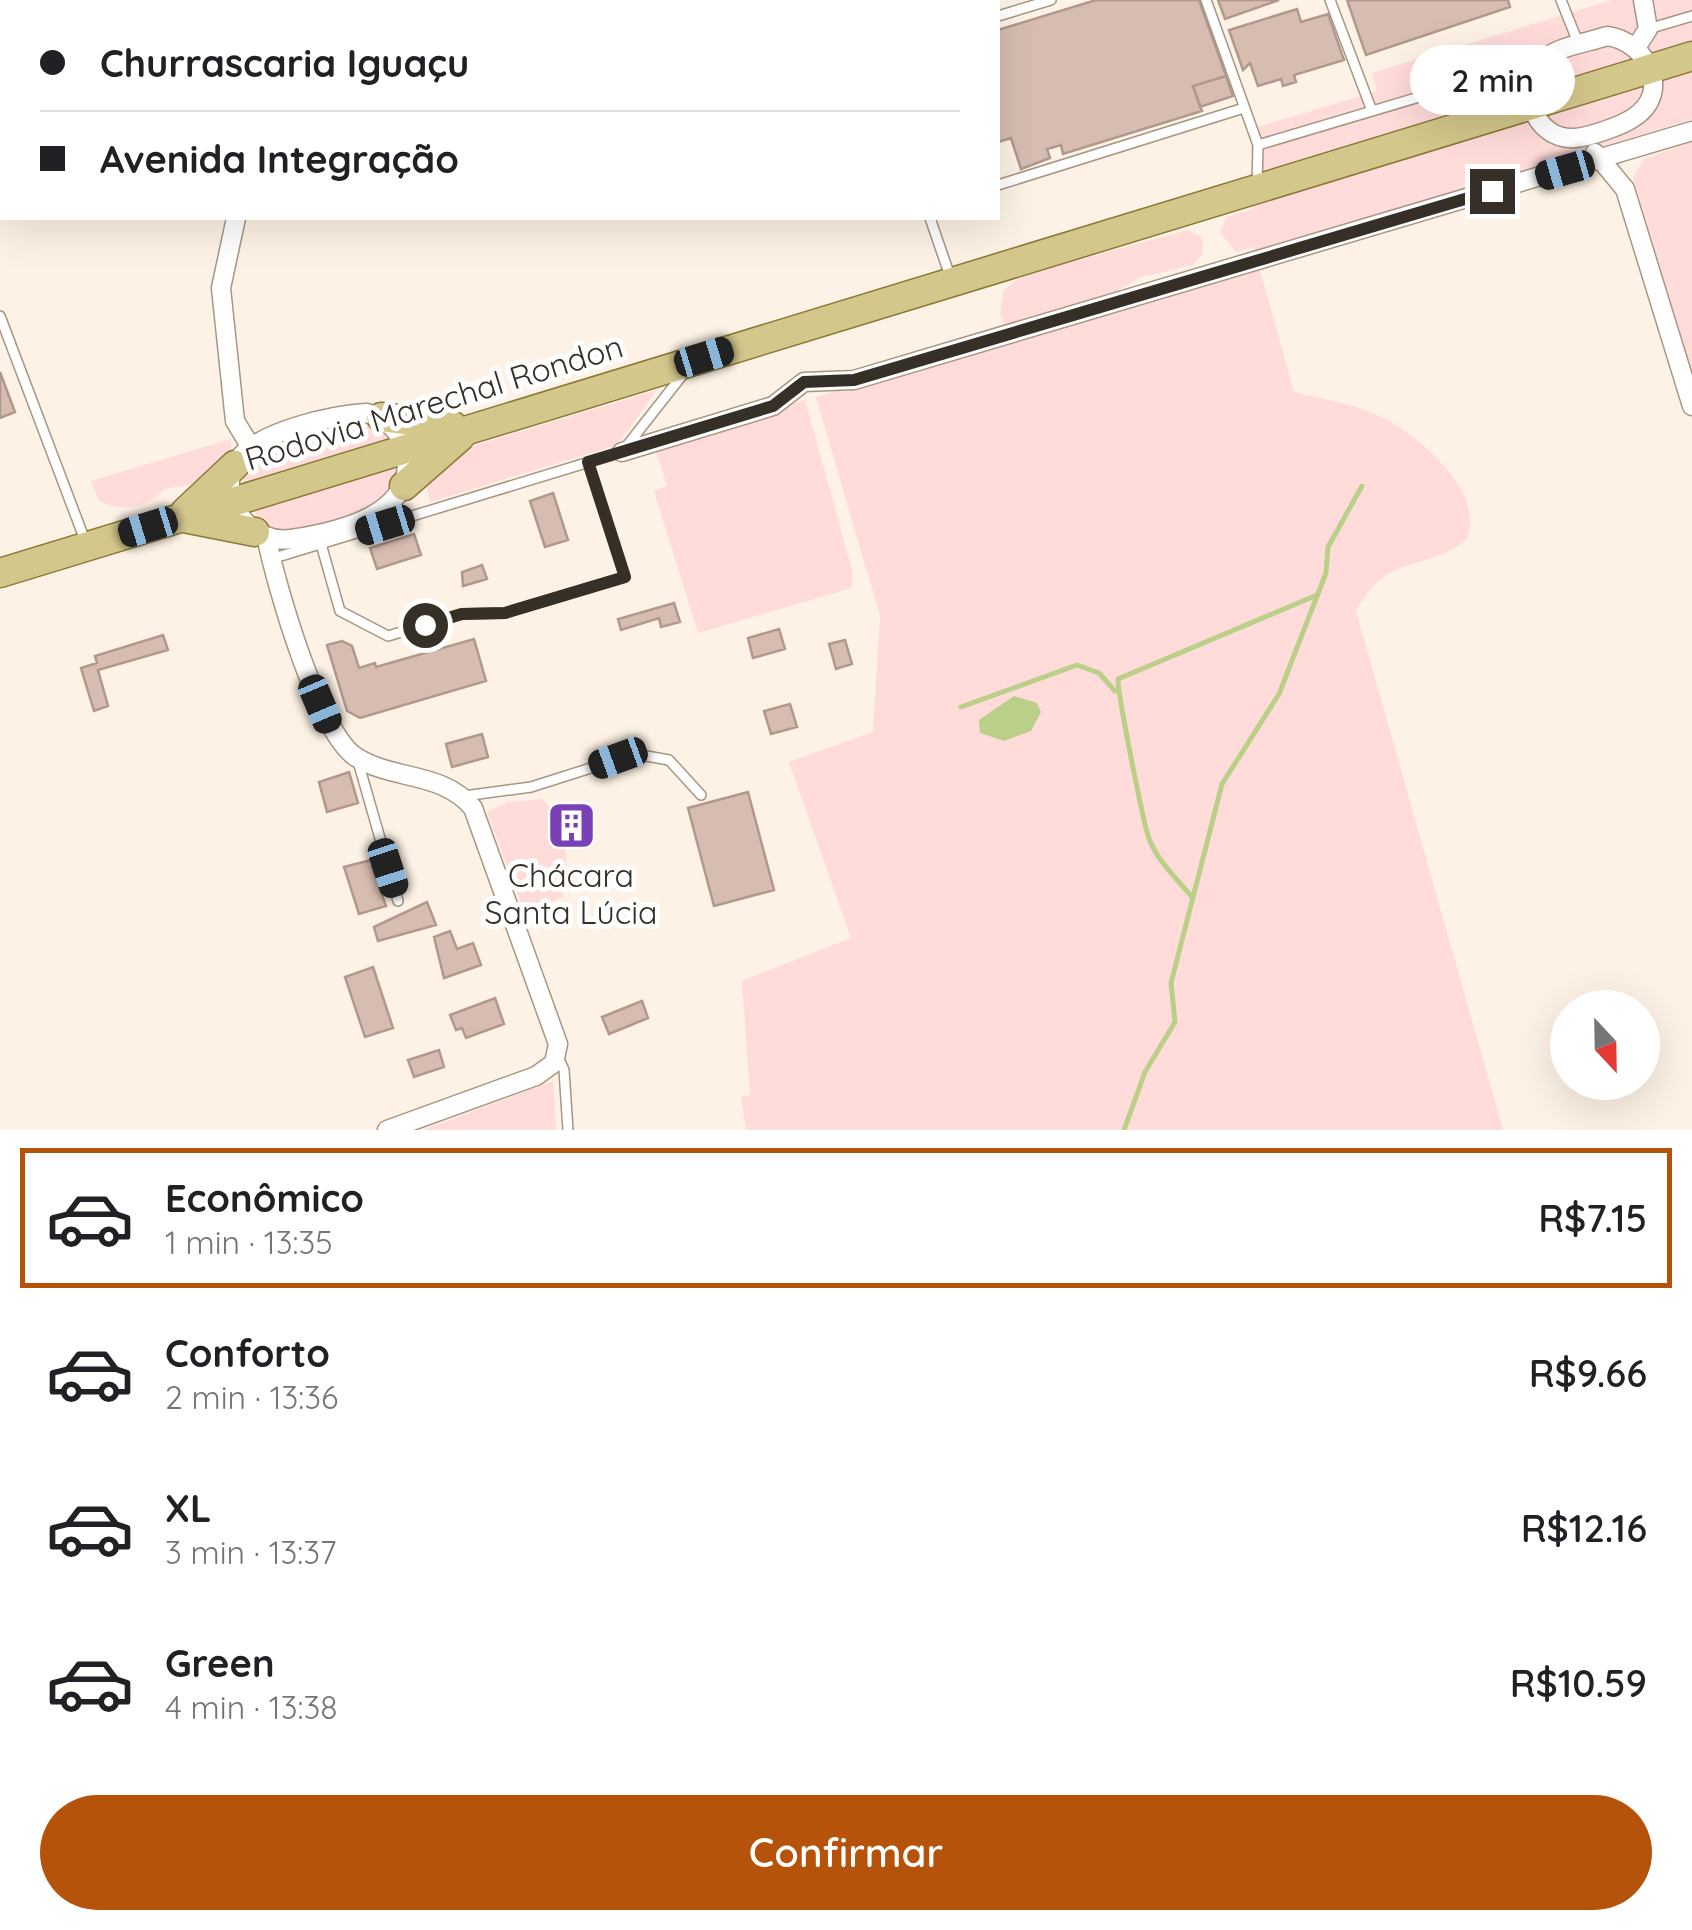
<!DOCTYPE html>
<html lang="pt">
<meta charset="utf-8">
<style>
body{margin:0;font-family:Quicksand,sans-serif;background:#f2f2f2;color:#202124;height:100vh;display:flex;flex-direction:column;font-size:38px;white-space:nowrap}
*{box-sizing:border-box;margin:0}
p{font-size:32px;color:#757577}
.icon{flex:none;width:55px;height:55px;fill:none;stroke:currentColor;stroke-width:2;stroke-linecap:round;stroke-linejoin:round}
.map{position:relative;height:1130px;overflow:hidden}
.sheet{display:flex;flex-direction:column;background:#fff;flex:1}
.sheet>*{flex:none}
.top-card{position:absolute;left:0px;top:0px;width:1000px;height:220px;box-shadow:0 10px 40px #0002;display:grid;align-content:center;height:220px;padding:0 40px;background:#fff}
.needle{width:65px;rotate:158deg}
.controls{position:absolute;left:1550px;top:990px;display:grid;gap:20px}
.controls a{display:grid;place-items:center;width:110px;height:110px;border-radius:50%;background:#fff;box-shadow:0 10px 40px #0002;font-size:50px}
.end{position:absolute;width:45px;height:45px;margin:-22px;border:12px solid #362f27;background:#fff;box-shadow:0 0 0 5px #fff}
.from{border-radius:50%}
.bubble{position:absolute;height:70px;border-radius:35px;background:#fff;box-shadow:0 10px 40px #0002;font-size:32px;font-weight:600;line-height:70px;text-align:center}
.car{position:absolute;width:30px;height:60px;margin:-30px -15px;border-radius:12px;box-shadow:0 0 8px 2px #0007;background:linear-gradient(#222 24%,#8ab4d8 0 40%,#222 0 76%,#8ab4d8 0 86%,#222 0)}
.top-card b{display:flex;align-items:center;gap:35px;height:95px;font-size:38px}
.top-card b+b{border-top:2px solid #e0e0e0}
.top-card i{width:25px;height:25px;background:#202124}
ul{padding:18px 0 0;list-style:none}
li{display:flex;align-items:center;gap:30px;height:140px;margin:0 20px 15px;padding:0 20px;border:5px solid transparent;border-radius:0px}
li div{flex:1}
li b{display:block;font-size:38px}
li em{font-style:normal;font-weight:600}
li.active{border-color:#b45309}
li>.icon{width:90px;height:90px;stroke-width:1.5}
.primary-button{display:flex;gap:20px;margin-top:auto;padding:20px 40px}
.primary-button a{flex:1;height:115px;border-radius:60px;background:#b45309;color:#fff;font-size:40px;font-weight:600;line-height:115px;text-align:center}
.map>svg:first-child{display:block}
.green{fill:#ffdbda}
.water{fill:#bacf88}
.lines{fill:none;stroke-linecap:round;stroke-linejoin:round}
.stream{stroke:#bacf88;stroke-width:5}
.building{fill:#d7bdb1;stroke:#b1978c;stroke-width:2.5}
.lane-casing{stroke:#a79682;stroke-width:12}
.street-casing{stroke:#a79682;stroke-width:21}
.primary-casing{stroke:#8a7a37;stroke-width:31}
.lane{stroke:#fff;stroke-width:9}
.street{stroke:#fff;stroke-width:18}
.primary{stroke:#d4c78c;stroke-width:28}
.route{stroke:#362f27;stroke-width:12}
.labels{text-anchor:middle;stroke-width:10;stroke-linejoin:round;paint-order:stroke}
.street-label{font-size:32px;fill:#362f27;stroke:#fff}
.poi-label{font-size:32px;fill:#362f27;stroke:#fff}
</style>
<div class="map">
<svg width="1692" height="1130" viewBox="0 0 1692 1130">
<rect width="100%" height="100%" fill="#fdf2e5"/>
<path class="green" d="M1612,0H1692V119L1254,252V247L1236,252L1220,232L1227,217L1253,209L1251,129L1377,91L1372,73Z
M1692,142V373L1633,178L1644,159Z
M1188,230L1203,238V253L1193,265L1141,277L1113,293L1114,306L1258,263L1294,392C1326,400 1362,405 1391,422C1427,444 1484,493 1467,539C1427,573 1389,550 1356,611L1503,1130H746L741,1097L750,1095L742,981L851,938L789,762L873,732L880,616L816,397L1009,339L1000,312L1004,290L1024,275Z
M657,390L617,445L430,502L426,483L453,456L479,444Z
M805,400L852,570V588L698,633L654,491L667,486L655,448Z
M367,419L390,434C394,447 404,465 398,478C386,510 301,540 270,526C254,518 251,505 245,489C227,439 332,420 367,419Z
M231,439L232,456L206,482L164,489C148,509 121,512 99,501L91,481Z
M542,799L553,810L551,829L565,847L567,870L561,880L563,897L524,912L487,812L508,802Z
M553,1081L556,1130H423Z"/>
<path class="water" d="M1014,696L1037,703L1041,712L1031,731L1004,741L980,733L979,720Z"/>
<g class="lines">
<path class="stream" d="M961,707L1077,665L1099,673L1115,691
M1193,898C1178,880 1159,863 1150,841C1144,829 1117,689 1118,679L1317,595
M1124,1130L1145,1072L1175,1022L1171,983L1222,784L1279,694L1326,573L1328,547L1362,486"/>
</g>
<path class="building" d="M1096,0H1199L1226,76L1193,86L1202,111L1063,154L1061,145L1047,149L1050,158L1021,169L1011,138L998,142V30Z
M1218,0H1279L1225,19Z
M1347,0H1508L1510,7L1366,55Z
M1297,9L1301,22L1328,14L1344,60L1294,75L1296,82L1283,86L1281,79L1258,86L1250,63L1243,70L1229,30Z
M1226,76L1233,96L1200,107L1193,86Z
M0,372L15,412L0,418Z
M553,493L568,540L545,547L530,501Z
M414,534L421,555L377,569L370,548Z
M482,565L487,579L463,586L462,572Z
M674,603L680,622L661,627L659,618L621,630L618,619Z
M779,629L785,649L753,658L748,638Z
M163,635L168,650L98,670L108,706L94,711L81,668L97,663L95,656Z
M474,639L486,681L360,718L347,711L327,645L342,641L352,646L359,668L375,663L376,667Z
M845,640L852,664L836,669L829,644Z
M790,704L797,727L771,734L764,711Z
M482,734L488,757L452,767L446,744Z
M349,772L358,803L327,812L319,782Z
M748,792L774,890L714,906L688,808Z
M579,813L584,834L562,839L557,818Z
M375,859L377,865L372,867L386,906L359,914L344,867Z
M427,902L436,925L378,941L374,927Z
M450,931L457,949L473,943L481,965L444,978L434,937Z
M373,967L393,1028L365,1037L345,977Z
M495,998L504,1024L466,1038L462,1028L456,1030L450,1015Z
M642,1001L648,1018L609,1034L602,1017Z
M439,1050L444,1067L414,1077L408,1060Z"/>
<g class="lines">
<defs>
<path id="lane" d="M1206,0L1258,145
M1330,0L1372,111
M1561,0L1579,45
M998,16L1051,0
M1648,29L1692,16
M998,185L1244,108
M1257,186L1258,145L1540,61
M930,218L951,279
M0,316L86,543
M321,544L340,611L388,636L461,614L505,613L625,577L588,462
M271,559L622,452L684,373
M357,758L398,901
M464,796L531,787L635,754L669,760L701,795
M559,1059L564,1070L568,1130"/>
<path id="street" d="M331,2L333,0
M1607,36C1646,41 1674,92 1633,118C1621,126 1589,137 1575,138C1534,141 1515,86 1543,60C1558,46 1587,43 1607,36Z
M1637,46L1648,29L1643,0
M1595,153L1625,189L1692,406
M236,218L221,288L235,421L252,449
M367,413C388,420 402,432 406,455C416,515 337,532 291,539C254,545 216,502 235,464C252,432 335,414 367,413Z
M622,452L773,406L804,382L854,380L1692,131
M267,540C276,585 319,734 356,757C394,781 442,771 473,808L558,1044L554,1063L536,1076L387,1130"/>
<path id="primary" d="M381,417L453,426
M404,486L460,437
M185,512L235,465
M189,519L255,532
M0,573L1692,56"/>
</defs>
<use href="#lane" class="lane-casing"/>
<use href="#street" class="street-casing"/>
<use href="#primary" class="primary-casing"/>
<use href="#lane" class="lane"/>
<use href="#street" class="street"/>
<use href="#primary" class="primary"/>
</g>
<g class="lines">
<path class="route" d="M425,625L462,614L505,613L625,577L588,462L773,406L804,382L854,380L1492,191"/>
</g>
<defs>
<symbol id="building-square" viewBox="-11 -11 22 22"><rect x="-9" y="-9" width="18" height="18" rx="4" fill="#7a40b6" stroke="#fff"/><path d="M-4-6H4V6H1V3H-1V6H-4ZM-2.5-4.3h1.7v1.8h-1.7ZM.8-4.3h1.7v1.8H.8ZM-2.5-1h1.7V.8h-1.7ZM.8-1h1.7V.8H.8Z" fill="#fff"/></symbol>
</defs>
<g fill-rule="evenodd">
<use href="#building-square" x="544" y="798" width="55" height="55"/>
</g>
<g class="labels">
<g class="street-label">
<text transform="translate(434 403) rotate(-17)" y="11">Rodovia Marechal Rondon</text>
</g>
<g class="poi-label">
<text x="571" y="887">Chácara<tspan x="571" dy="37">Santa Lúcia</tspan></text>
</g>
</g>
</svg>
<div class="controls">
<a><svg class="needle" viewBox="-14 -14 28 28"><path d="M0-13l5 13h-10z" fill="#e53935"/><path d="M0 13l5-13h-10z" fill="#757577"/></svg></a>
</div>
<i class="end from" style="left:425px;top:625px"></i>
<i class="end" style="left:1492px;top:191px"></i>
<div class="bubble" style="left:1410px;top:45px;width:165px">2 min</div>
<i class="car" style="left:1565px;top:170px;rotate:254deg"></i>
<i class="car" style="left:704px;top:357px;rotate:73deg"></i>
<i class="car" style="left:385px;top:525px;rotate:253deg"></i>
<i class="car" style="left:148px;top:527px;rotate:253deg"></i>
<i class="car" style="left:320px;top:704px;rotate:157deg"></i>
<i class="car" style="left:618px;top:758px;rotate:250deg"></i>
<i class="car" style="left:388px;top:868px;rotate:162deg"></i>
<div class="top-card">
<b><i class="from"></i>Churrascaria Iguaçu</b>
<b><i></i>Avenida Integração</b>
</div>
</div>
<section class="sheet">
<ul>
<li class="active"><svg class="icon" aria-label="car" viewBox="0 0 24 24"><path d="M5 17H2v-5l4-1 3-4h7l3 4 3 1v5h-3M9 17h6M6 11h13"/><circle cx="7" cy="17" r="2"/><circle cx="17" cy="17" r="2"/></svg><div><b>Econômico</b><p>1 min · 13:35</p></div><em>R$7.15</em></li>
<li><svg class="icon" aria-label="car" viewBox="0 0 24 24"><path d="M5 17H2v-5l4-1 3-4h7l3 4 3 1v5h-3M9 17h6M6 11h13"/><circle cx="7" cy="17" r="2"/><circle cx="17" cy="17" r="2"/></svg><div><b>Conforto</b><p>2 min · 13:36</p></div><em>R$9.66</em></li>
<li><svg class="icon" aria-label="car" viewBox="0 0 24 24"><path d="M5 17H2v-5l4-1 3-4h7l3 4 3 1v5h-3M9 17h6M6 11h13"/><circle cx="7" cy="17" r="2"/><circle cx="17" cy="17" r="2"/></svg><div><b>XL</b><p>3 min · 13:37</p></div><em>R$12.16</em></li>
<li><svg class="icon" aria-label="car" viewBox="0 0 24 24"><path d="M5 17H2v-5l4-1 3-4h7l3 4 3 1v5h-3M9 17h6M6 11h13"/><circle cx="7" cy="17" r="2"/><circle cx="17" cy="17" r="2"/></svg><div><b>Green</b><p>4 min · 13:38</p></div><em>R$10.59</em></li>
</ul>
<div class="primary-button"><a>Confirmar</a></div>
</section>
